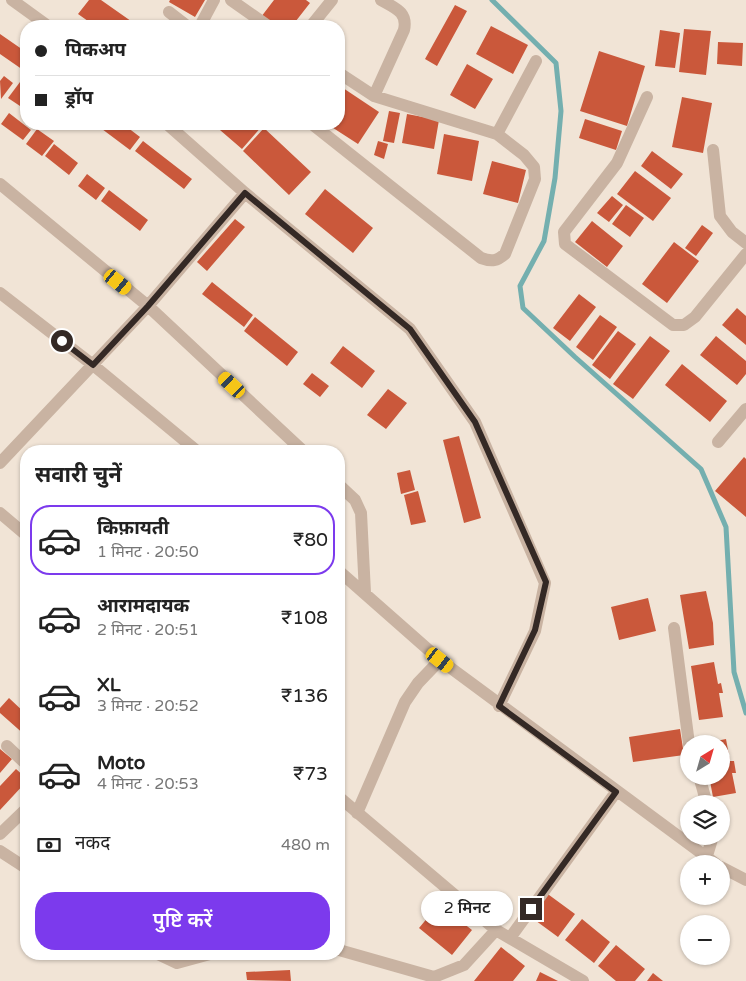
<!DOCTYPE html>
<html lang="hi">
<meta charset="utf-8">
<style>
body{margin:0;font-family:"Varela Round","Noto Sans Devanagari",sans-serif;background:#f6f6f6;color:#222;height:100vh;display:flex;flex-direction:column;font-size:19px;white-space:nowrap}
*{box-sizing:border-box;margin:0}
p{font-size:16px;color:#767676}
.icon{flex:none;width:28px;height:28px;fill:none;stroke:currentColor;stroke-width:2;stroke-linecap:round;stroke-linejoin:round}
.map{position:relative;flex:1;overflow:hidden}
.panel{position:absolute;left:20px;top:445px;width:325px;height:515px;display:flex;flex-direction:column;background:#fff;border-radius:20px;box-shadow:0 1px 4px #0004}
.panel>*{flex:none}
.top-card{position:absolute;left:20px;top:20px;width:325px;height:110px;border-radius:20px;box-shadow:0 1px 4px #0004;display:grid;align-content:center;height:110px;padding:0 15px;background:#fff}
.needle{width:32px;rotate:37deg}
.controls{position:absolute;left:680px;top:735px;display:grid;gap:10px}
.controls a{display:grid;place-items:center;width:50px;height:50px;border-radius:50%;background:#fff;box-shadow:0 1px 4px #0004;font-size:25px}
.end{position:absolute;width:22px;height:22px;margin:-11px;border:6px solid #342925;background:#fff;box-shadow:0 0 0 2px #fff}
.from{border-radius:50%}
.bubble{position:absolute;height:35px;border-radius:18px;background:#fff;box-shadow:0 1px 4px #0004;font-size:16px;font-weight:600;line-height:35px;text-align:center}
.car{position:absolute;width:15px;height:30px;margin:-15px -8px;border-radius:6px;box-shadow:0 0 4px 1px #0007;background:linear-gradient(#f5c518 24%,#345 0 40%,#f5c518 0 76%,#345 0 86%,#f5c518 0)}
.top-card b{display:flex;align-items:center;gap:18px;height:48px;font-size:19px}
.top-card b+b{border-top:1px solid #e0e0e0}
.top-card i{width:12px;height:12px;background:#222}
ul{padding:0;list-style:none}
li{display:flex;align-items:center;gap:15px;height:70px;margin:0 10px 8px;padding:0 5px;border:2px solid transparent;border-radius:20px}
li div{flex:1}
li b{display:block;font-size:19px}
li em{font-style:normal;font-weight:600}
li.current{border-color:#7c3aed}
li>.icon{width:45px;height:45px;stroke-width:1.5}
h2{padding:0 15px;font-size:22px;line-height:60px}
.pay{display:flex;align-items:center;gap:12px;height:55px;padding:0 15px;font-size:19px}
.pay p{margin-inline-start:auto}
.action{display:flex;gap:10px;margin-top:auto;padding:10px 15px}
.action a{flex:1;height:58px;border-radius:20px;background:#7c3aed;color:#fff;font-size:20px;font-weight:600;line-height:58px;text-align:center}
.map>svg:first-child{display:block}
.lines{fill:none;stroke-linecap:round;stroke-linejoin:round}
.stream{stroke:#74afaf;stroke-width:5}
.building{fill:#ca583b}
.minor{stroke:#c9b3a2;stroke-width:12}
.route{stroke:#342925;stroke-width:6}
</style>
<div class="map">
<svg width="746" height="981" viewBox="0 0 746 981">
<rect width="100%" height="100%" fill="#f1e4d6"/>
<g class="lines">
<path class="stream" d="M492,0L556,63L561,111L555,178L544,241L520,286L523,308L575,357L701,469L726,527L734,672L746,713"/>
</g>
<path class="building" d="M89,0H101L138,26H95L78,14Z
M170,0H205L195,17L169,2Z
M274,0H306L310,3L292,26H274L261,17Z
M455,5L467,11L437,66L425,59Z
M231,20L240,26H226Z
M491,26L528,45L513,74L476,54Z
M684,29L711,31L706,75L679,72Z
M660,30L680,33L675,68L655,66Z
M0,34L26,52V72L0,54Z
M718,42L743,43L742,66L717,64Z
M599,51L645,66L627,126L580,111Z
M467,64L493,79L475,109L450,95Z
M4,76L13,83L1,99L0,81Z
M20,82L26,86V98L20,106L8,98Z
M343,88L379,112L358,144L327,124H339V95Z
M682,97L712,103L703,153L672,147Z
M389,111L400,113L394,143L383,141Z
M9,113L31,130L23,140L1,124Z
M407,114L439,120L434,149L402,143Z
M585,119L622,131L616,150L579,138Z
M100,124H123L140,137L130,150L98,126Z
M213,124H261L263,125L242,149Z
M264,128L311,172L289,195L243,151Z
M37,129L54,141L42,156L26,144Z
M444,134L479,141L472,181L437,174Z
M143,141L192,179L184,189L135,151Z
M378,141L388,144L384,159L374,155Z
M54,144L78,163L69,175L45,156Z
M652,151L683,174L671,189L641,166Z
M492,161L526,170L518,203L483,194Z
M635,171L671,198L653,221L617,194Z
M87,174L105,188L96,200L78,186Z
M325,189L373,228L353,253L305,214Z
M109,190L148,220L140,231L101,201Z
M612,196L623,205L609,222L597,213Z
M626,205L644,218L630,237L612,224Z
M235,219L245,227L207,271L197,262Z
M592,221L623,246L607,267L575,242Z
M702,225L713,233L696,256L685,248Z
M674,242L699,261L667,303L642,284Z
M212,282L253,315L244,327L202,294Z
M579,294L596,307L570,341L553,328Z
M737,308L746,316V345L722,325Z
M600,315L617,327L593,360L576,347Z
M255,317L298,352L287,366L244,331Z
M618,331L636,344L610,379L592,365Z
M650,336L670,351L633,399L613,384Z
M716,336L746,361V374L737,385L700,355Z
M343,346L375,371L362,388L330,363Z
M682,364L727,401L710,422L665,385Z
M312,373L329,386L320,397L303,384Z
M388,389L407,403L386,429L367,415Z
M459,436L481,518L464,523L443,440Z
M744,457L746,459V517L715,491Z
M410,470L415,490L401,494L397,473Z
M418,491L426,522L411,525L404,495Z
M706,591L713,623L714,645L689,649L680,595Z
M648,598L656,631L619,640L611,607Z
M714,662L718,684L721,683L723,693H719L723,717L699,720L691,666Z
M9,698L26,714V736L0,713V708Z
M680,729L684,755L633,762L629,737Z
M726,739L730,761H734L736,773H732L736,793L713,797L709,776H721V744L706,743Z
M0,749L12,759L0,773Z
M16,769L26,778V782L0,810V786Z
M545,892L575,914L558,937L528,915Z
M439,904L465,921L463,923L472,930L452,955L419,928Z
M582,919L610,942L594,963L565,940Z
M616,945L645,969L635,981H616L598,966Z
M501,947L525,966L513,981H474Z
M290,970L291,981L247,980L246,972Z
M540,972L558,981H536Z
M653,973L663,981H647Z"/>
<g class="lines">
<path class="minor" d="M12,0L48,26
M231,0L268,26
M169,12L187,26
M200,26L214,0
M311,26L332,0
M374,96L404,30C408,12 395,8 381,0
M647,97L617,163L564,232L565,244L673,325H684L695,317L746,254
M167,124L245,193L410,329L475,422L545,583L535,631L499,706
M312,124L481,258C492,262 497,261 505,254L535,179L534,167L524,155L497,134L374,96L339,73
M497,134L536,61
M713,150L720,216L732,232L746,243
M0,184L148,306L303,451
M0,293L93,365L197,451
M718,442L746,409
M0,463L148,306L245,193
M339,485L355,500L361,513L365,593
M0,513L26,535
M339,571L440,660L716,864
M674,628L689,744
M7,746L26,764
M699,776L707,804
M339,797L496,930L583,981
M357,813L405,702L418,683L440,660
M0,834L26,809
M0,851L26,868
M706,859L713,836
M721,867L746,880
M510,938L616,792
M339,950L434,977L464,965L496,930
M158,954L177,963L210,954"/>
</g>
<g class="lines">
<path class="route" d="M62,341L93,365L148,306L245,193L410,329L475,422L546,582L535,630L499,706L616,792L531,909"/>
</g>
</svg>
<div class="controls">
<a><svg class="needle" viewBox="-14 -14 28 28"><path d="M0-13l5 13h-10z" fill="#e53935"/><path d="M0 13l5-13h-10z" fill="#767676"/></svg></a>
<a><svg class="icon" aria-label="layers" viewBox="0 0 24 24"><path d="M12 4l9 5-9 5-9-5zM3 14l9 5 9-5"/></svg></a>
<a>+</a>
<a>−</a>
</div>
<i class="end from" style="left:62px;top:341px"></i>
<i class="end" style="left:531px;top:909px"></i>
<div class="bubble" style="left:421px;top:891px;width:92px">2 मिनट</div>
<i class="car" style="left:118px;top:282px;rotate:129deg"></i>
<i class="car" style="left:232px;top:385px;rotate:313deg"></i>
<i class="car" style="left:440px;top:660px;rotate:128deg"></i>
<div class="top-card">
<b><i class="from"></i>पिकअप</b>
<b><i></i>ड्रॉप</b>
</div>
<section class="panel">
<h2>सवारी चुनें</h2>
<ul>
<li class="current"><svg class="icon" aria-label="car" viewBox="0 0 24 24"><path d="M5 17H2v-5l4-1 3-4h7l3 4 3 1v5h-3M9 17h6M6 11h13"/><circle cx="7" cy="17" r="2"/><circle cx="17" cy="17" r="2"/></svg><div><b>किफ़ायती</b><p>1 मिनट · 20:50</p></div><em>₹80</em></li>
<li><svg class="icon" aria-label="car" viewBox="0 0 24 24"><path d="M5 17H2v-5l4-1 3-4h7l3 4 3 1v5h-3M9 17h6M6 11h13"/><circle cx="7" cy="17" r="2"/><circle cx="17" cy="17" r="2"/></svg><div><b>आरामदायक</b><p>2 मिनट · 20:51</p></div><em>₹108</em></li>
<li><svg class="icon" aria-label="car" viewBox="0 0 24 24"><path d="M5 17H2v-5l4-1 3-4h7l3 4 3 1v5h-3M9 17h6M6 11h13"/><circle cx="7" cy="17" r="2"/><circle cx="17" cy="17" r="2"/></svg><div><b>XL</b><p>3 मिनट · 20:52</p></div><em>₹136</em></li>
<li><svg class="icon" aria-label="car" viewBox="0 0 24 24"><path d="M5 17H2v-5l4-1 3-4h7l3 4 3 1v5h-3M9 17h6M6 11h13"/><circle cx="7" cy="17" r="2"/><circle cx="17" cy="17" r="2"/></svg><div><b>Moto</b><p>4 मिनट · 20:53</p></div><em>₹73</em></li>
</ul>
<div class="pay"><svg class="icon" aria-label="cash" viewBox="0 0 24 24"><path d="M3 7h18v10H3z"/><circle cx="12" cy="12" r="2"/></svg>नकद<p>480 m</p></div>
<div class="action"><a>पुष्टि करें</a></div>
</section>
</div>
